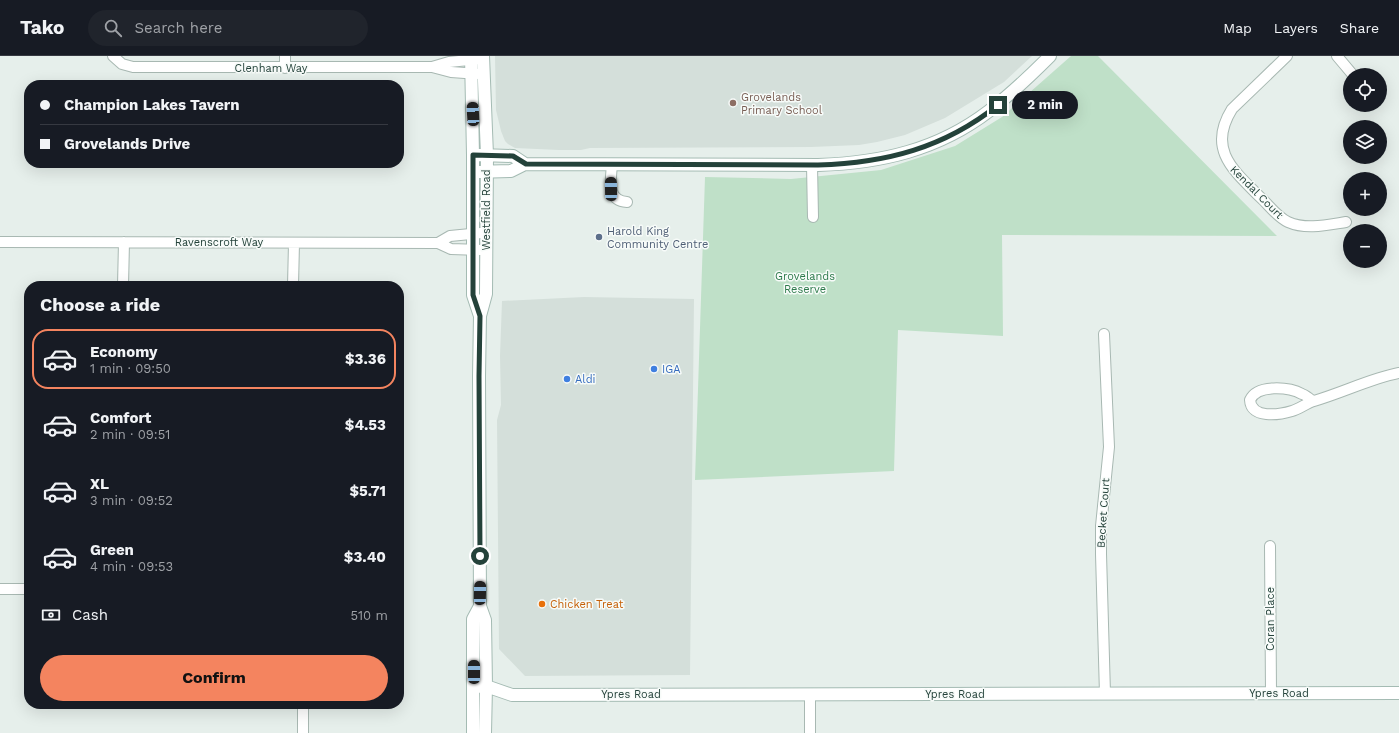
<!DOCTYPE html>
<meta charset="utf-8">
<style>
body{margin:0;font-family:"Work Sans",sans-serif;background:#20242c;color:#f1f3f6;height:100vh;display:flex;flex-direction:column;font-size:15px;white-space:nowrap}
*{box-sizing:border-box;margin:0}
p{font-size:13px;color:#9ea1a6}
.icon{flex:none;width:22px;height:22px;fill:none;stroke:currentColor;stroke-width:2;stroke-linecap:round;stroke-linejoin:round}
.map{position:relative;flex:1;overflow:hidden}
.details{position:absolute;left:24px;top:225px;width:380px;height:428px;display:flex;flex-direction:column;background:#171b24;border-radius:16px;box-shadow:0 4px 16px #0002}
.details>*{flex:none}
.top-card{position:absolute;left:24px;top:24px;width:380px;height:88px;border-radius:16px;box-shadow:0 4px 16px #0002;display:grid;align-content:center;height:88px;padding:0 16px;background:#171b24}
.fabs{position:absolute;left:1343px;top:12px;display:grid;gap:8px}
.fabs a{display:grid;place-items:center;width:44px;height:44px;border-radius:50%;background:#171b24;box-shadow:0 4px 16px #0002;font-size:20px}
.end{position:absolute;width:18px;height:18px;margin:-9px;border:5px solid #24423a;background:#fff;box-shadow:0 0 0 2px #fff}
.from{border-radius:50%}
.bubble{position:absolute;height:28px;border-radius:14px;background:#171b24;box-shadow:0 4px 16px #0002;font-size:13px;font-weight:700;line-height:28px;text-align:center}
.car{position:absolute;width:12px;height:24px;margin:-12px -6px;border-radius:5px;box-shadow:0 0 3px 1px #0007;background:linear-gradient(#222 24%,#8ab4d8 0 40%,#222 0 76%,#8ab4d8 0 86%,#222 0)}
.top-card b{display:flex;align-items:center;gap:14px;height:38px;font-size:15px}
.top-card b+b{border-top:1px solid #363941}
.top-card i{width:10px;height:10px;background:#f1f3f6}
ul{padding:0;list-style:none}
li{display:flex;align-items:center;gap:12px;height:60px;margin:0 8px 6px;padding:0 8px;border:2px solid transparent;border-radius:16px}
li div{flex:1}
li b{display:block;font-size:15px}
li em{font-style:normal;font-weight:700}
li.on{border-color:#f4845f}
li>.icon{width:36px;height:36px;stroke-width:1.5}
h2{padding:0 16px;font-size:18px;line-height:48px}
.pay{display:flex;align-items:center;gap:10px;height:44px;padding:0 16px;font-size:15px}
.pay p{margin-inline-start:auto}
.button{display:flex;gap:8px;margin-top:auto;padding:8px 16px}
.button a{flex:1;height:46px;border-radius:24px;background:#f4845f;color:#111;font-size:16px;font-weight:700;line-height:46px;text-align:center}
header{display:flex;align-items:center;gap:24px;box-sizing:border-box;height:56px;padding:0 20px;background:#171b24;border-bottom:1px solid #363941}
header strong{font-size:19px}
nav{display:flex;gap:22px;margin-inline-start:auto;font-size:14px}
.search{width:280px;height:36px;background:#20242c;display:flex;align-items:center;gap:10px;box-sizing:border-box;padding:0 14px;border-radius:22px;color:#9ea1a6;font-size:15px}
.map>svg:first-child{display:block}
.built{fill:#d4dfda}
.green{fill:#bfe0c8}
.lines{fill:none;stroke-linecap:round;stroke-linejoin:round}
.street-casing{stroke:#a8b8b2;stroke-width:12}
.secondary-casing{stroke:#a4bbb3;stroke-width:14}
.street{stroke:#fff;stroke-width:10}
.secondary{stroke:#fff;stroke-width:12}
.route{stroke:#24423a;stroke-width:5}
.education-dot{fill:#8d6e63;stroke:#f7fbf9;stroke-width:1.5}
.service-dot{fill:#5c6f8a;stroke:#f7fbf9;stroke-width:1.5}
.shop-dot{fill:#3f7fe0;stroke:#f7fbf9;stroke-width:1.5}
.food-dot{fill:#e8710a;stroke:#f7fbf9;stroke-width:1.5}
.labels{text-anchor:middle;stroke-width:3;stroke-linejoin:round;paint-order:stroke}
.street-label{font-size:11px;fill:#24423a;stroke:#f7fbf9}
.education-label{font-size:11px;fill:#785e54;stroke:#f7fbf9;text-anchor:start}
.service-label{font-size:11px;fill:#4e5e75;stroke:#f7fbf9;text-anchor:start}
.park-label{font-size:11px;fill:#2d7a4b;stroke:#f7fbf9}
.shop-label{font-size:11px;fill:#366cbe;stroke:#f7fbf9;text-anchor:start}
.food-label{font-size:11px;fill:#c56008;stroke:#f7fbf9;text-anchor:start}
</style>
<header>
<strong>Tako</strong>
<div class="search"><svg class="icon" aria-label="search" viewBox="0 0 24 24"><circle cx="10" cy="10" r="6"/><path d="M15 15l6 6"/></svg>Search here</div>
<nav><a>Map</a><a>Layers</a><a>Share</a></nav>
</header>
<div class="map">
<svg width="1399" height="677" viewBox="0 0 1399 677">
<rect width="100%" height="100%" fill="#e6efeb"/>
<path class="built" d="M495,0H1032L1004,26L945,62L905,79L877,86L859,89L811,91L590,92L581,94H559L515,92L508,88L505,85L501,75L496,54Z
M584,241L694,243L690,619L525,620L499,593L497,364L501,349L500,300L502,245Z"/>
<path class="green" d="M1071,0H1098L1277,180L1002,179L1003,280L898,274L894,415L695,424L705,121L791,123L881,114L955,90L1002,61Z"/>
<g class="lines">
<defs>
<path id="street" d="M113,0L122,8L133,11H432L451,16L479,18
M285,0V12
M1287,0L1232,53C1207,93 1233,114 1260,141C1269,149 1277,161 1288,166C1306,174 1327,169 1346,166
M1337,0L1353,19
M432,11L449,6L479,3
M612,108C611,123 606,145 627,146
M812,109L813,161
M0,186L438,187L451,193L481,194
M438,187L450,180L481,177
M123,230L124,186
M293,230L294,187
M1104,278L1109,391L1101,470V498L1105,638
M1313,345C1309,343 1306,339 1302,338C1289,331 1257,328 1250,344C1251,363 1279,359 1292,355C1299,353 1307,347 1314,345C1342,337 1372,322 1399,317
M1270,490L1271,637
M0,533H29
M810,638V677
M303,677V648"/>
<path id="secondary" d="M471,0L473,99V239L480,260
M483,0L487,99L486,238L480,260L479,320L480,550L485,564L486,630L485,677
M479,99L513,100L525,108
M474,116L511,115L525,108L818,109C881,107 938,94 989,55C1011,38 1031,19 1050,0
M474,631L486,630L512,639L1399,637
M473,677V563L480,550"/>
</defs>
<use href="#street" class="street-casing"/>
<use href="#secondary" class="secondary-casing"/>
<use href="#street" class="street"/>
<use href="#secondary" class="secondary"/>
</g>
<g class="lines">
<path class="route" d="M480,500L479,320L480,260L473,239V99L513,100L526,108L818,109C886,107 944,92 998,49"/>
</g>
<circle class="education-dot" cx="733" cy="47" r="4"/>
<circle class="service-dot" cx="599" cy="181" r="4"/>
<g class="shop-dot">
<circle cx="654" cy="313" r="4"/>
<circle cx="567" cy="323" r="4"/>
</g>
<circle class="food-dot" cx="542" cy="548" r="4"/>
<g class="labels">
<g class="street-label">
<text x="271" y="16">Clenham Way</text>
<text transform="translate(1257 136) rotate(45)" y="4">Kendal Court</text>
<text transform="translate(486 154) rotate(-90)" y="4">Westfield Road</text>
<text x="219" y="190">Ravenscroft Way</text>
<text transform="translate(1103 457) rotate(-86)" y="4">Becket Court</text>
<text transform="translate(1270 563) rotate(-90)" y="4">Coran Place</text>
<text x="1279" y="641">Ypres Road</text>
<text x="631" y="642">Ypres Road</text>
<text x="955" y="642">Ypres Road</text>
</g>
<g class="education-label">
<text x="741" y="45">Grovelands<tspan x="741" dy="13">Primary School</tspan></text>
</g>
<g class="service-label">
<text x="607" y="179">Harold King<tspan x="607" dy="13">Community Centre</tspan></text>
</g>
<g class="park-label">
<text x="805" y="224">Grovelands<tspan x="805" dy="13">Reserve</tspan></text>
</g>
<g class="shop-label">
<text x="662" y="317">IGA</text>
<text x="575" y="327">Aldi</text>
</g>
<g class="food-label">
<text x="550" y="552">Chicken Treat</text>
</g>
</g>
</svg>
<div class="fabs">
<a><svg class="icon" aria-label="locate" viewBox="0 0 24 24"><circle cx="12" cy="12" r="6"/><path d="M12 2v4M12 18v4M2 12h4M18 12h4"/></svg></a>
<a><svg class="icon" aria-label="layers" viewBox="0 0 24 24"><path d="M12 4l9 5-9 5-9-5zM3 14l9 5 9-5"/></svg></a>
<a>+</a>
<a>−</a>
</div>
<i class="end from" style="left:480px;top:500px"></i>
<i class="end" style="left:998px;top:49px"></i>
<div class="bubble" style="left:1012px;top:35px;width:66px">2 min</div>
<i class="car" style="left:473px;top:58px;rotate:357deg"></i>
<i class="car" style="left:611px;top:133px;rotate:359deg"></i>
<i class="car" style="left:480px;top:537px;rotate:1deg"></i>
<i class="car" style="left:474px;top:616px;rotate:0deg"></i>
<div class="top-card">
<b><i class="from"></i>Champion Lakes Tavern</b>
<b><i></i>Grovelands Drive</b>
</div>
<section class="details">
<h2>Choose a ride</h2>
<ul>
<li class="on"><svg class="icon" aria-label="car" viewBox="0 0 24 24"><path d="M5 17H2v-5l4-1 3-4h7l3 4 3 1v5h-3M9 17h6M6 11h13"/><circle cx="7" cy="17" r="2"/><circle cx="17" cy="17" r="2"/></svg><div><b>Economy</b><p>1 min · 09:50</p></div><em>$3.36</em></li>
<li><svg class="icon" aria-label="car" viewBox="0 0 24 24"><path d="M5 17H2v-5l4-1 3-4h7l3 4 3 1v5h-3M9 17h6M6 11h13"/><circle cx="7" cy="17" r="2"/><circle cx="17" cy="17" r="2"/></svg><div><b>Comfort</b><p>2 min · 09:51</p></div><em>$4.53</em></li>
<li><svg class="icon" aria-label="car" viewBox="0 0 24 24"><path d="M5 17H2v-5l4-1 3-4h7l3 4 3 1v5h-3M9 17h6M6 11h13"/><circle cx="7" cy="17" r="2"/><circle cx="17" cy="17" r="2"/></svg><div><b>XL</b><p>3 min · 09:52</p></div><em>$5.71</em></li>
<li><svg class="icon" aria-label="car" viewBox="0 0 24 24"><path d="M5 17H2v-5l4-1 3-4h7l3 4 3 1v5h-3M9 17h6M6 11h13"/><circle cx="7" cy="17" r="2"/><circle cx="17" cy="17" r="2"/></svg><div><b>Green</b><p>4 min · 09:53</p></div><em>$3.40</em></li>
</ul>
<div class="pay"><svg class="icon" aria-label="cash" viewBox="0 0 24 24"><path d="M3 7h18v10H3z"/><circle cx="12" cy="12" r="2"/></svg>Cash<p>510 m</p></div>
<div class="button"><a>Confirm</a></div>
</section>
</div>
